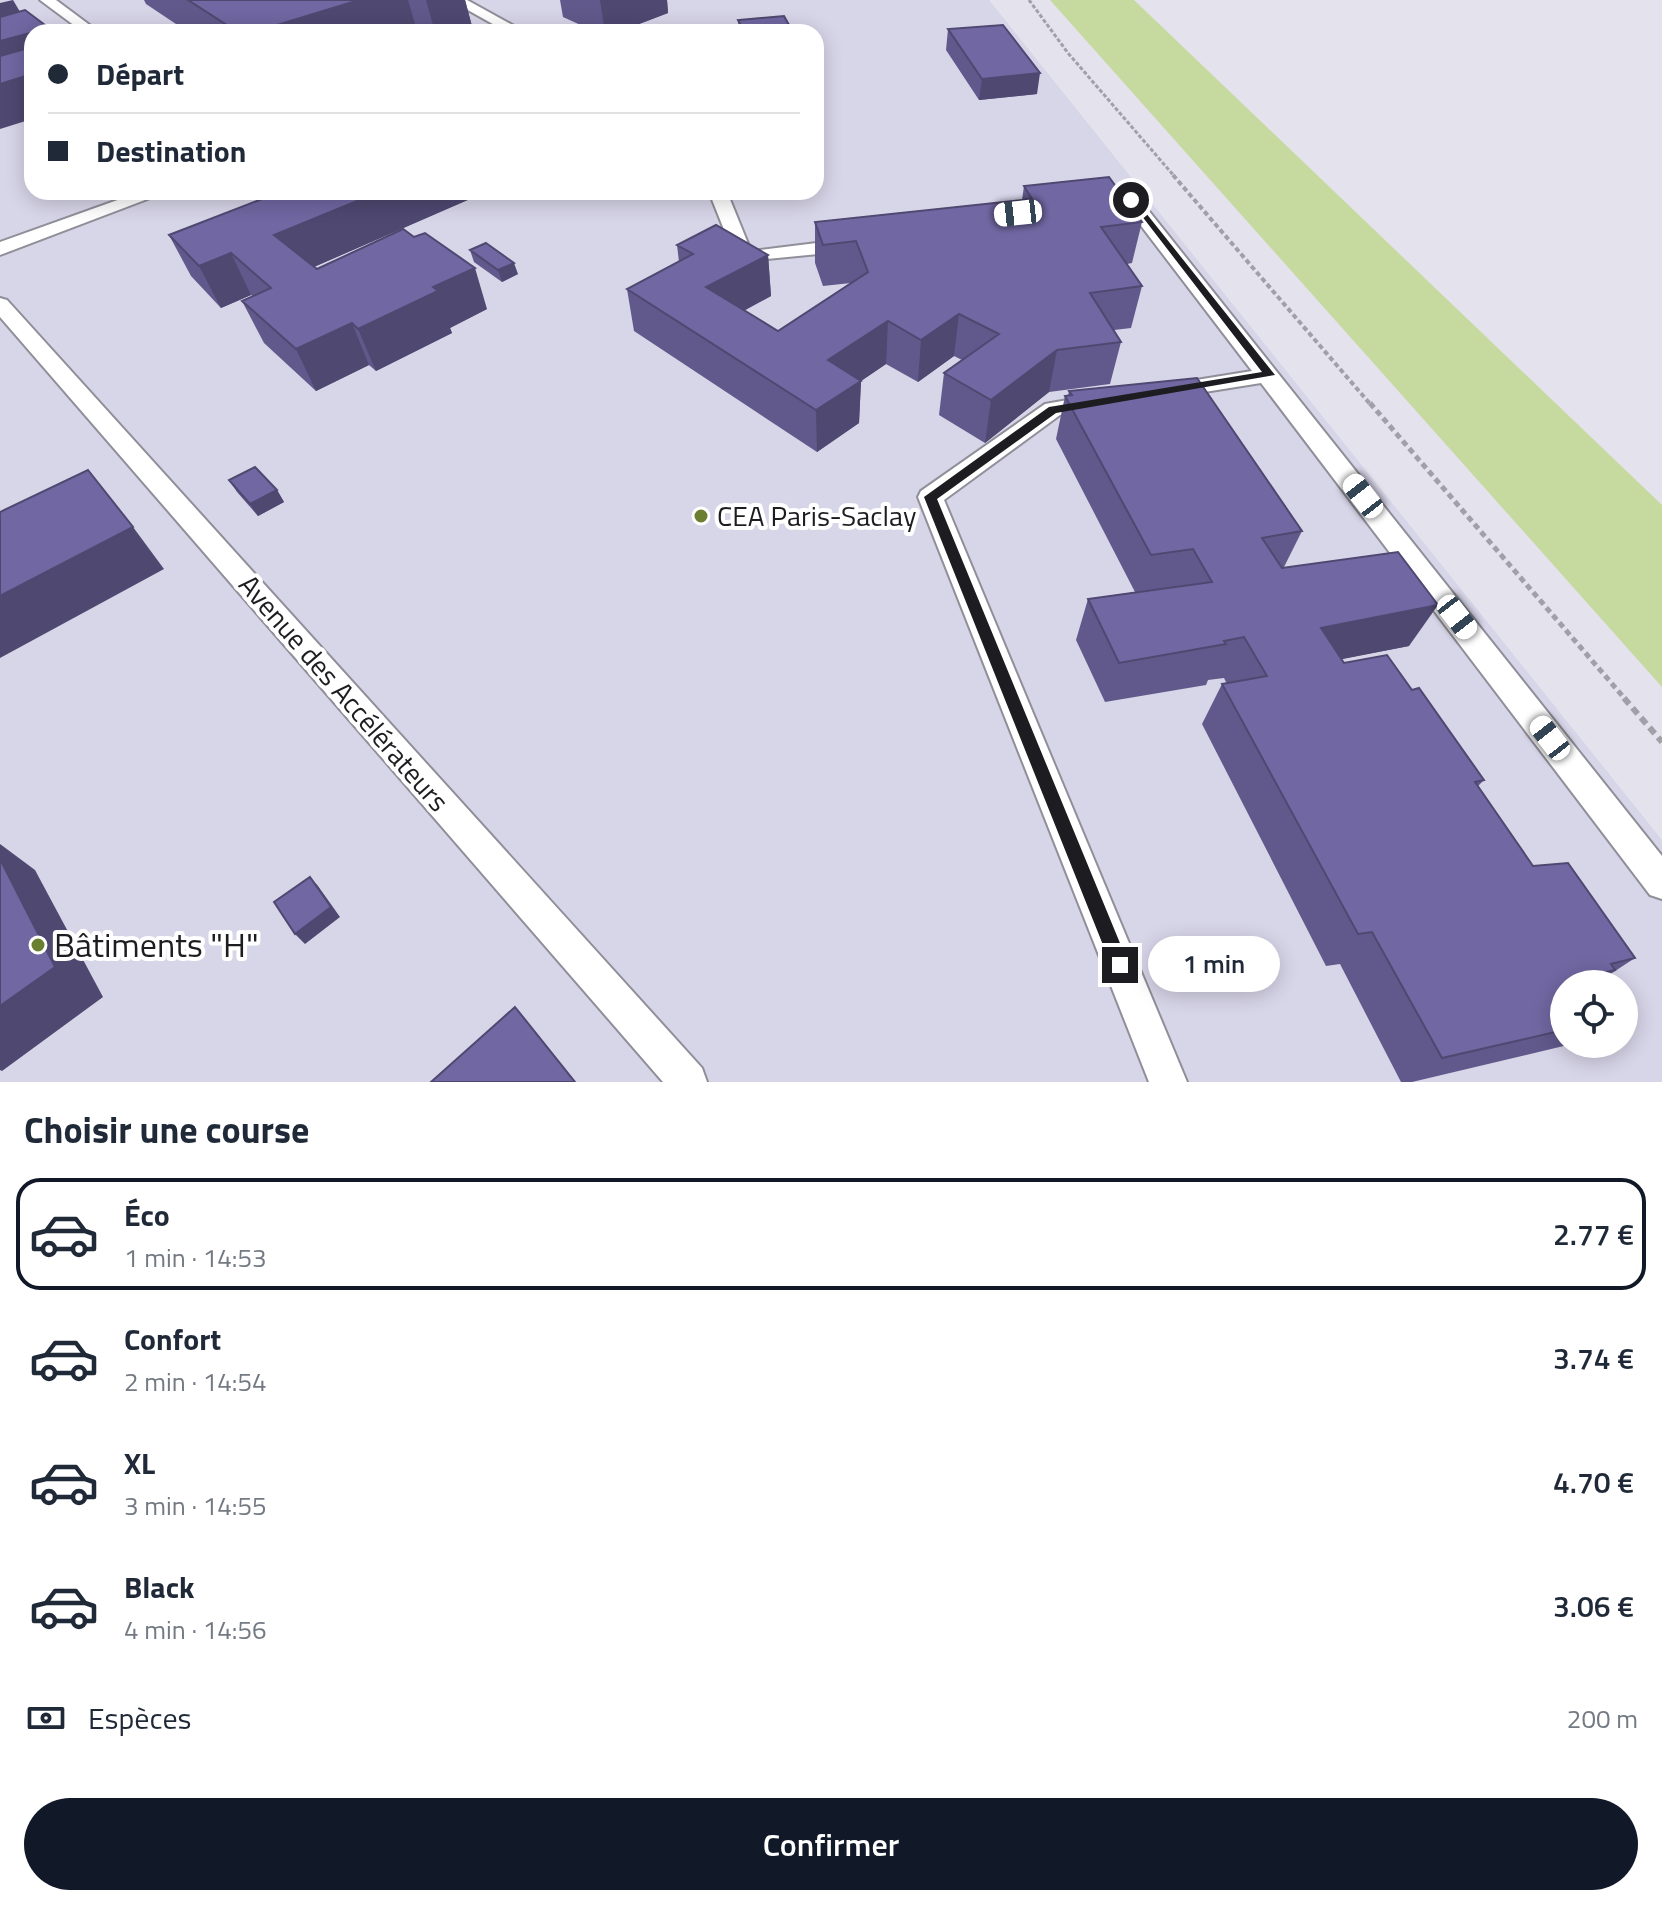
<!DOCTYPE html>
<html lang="fr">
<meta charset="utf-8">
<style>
body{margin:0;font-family:"Titillium Web",sans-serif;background:#f6f6f7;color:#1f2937;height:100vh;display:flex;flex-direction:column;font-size:30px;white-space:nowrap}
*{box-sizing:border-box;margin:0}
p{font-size:26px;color:#747a83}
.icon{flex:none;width:44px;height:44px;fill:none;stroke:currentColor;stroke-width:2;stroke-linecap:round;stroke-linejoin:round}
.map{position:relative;height:1082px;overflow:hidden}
.drawer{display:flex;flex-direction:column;background:#fff;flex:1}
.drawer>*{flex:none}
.top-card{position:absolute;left:24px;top:24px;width:800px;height:176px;border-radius:24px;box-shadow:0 4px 20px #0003;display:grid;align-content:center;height:176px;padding:0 24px;background:#fff}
.fabs{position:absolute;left:1550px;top:970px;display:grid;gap:16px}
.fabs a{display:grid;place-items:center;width:88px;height:88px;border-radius:50%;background:#fff;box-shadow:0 4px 20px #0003;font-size:40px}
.end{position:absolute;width:36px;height:36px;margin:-18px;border:10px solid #1d1d21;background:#fff;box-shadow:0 0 0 4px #fff}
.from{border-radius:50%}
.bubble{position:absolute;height:56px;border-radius:28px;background:#fff;box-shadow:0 4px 20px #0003;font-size:26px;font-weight:600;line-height:56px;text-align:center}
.car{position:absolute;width:24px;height:48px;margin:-24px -12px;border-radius:10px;box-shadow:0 0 6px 2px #0007;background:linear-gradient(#fff 24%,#345 0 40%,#fff 0 76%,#345 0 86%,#fff 0)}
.top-card b{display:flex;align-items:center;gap:28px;height:76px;font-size:30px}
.top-card b+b{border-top:2px solid #e0e1e3}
.top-card i{width:20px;height:20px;background:#1f2937}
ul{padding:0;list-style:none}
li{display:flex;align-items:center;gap:24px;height:112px;margin:0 16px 12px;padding:0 8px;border:4px solid transparent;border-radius:24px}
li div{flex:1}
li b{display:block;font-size:30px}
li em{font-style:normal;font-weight:600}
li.current{border-color:#111827}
li>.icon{width:72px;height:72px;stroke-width:1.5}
h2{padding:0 24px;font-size:36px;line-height:96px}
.pay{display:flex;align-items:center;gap:20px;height:88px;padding:0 24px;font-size:30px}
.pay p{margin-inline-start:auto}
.action{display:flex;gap:16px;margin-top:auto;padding:16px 24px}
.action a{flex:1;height:92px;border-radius:48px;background:#111827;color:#fff;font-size:32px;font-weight:600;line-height:92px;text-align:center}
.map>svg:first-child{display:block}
.built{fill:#d7d5e8;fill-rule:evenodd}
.green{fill:#c6d99e}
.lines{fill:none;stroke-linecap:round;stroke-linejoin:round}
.lane-casing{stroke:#908f99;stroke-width:4}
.path-far3{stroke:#a0a0a8;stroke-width:3;stroke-dasharray:4 2;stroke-linecap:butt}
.path-far2{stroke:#a0a0a8;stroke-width:4;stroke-dasharray:5 3;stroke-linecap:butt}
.path-far1{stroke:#a0a0a8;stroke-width:5;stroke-dasharray:6 4;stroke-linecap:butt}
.path{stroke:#a0a0a8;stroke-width:6;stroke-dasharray:8 5;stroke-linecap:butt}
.lane{fill:#fff;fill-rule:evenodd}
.wall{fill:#61598b}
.shaded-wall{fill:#4f4871}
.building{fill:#7167a2;stroke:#4f4871;stroke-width:2}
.route{fill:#1d1d21}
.poi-dot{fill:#6a7f30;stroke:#fff;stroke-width:3}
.labels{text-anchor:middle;stroke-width:8;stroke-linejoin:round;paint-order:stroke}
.poi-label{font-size:28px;fill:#1d1d21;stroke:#fff;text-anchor:start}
.street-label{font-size:28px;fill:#1d1d21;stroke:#fff}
.near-poi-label{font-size:34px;fill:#1d1d21;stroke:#fff;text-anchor:start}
</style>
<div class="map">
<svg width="1662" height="1082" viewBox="0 0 1662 1082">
<rect width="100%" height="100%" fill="#e3e2ed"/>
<path class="built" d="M0,0H989L1662,840V1082H0ZM32,32H816V192H32ZM1564,984H1624V1044H1564Z"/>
<path class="green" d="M1050,0H1134L1662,505V687Z"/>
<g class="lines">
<defs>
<path id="lane" d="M40,0H56L99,32H83Z
M450,0H467L525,32H507Z
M140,192H166L0,255V242Z
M709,192H727L751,251L849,239L859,245L849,251L737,262Z
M1131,195L1137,196L1662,856V899L1650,895L1261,383L1167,398L1159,396L1156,391L1159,386L1252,371L1126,206L1092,210L1083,205L1092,200Z
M0,298L7,300L702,1068L707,1082H663L0,317Z
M1096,395L1104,397L1107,402L1104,407L1060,415L944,500L1187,1082H1149L918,497L921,491L1045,404Z"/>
</defs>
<use href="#lane" class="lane-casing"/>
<path class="path-far3" d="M1029,0L1068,53L1175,177"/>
<path class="path-far2" d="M1173,175L1371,405"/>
<path class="path-far1" d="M1370,403L1626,700"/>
<path class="path" d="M1624,698L1662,742"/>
<use href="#lane" class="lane"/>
</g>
<path class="wall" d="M144,0H465L473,30L468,32H188L146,4Z
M560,0H667L668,13L618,32H596L563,17Z
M738,20L793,32H739Z
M948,29L1037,94L979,100L946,50Z
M1024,186L1142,222L1132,263L1127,264L1142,286L1131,328L1114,330L1121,342L1110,384L1049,392L985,443L939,415L944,373L962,360L954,356L918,382L886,364L861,381L859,423L817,452L634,331L627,289L679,262L677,245L768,255L771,296L744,310L778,331L851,283L823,286L815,263V222L1022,200Z
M255,192H486L314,267L317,269L487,309L450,328L452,333L376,371L369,365L316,391L264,343L242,301L253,296L251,295L221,308L191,276L169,235L264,198Z
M470,250L518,274L502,282L474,262Z
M1069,391L1302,531L1284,567L1409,646L1341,659L1344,663L1412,690L1484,780L1478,786L1533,866L1635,958L1609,975L1564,984V1044H1572L1412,1082H1401L1340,964L1326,966L1202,724L1222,684H1227L1224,678L1208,680L1206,685L1105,702L1076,640L1088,599L1135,592L1056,439L1065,396H1068Z
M229,480L277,490L284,502L258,516L237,492Z"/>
<path class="shaded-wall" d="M13,0L32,32V119L0,129V3Z
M333,0H408L417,31L254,32Z
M426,0H465L473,30L468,32H435Z
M600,0H667L668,13L618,32H605Z
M49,28L51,32H32Z
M1040,73L1037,94L979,100L982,79Z
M379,192H486L293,276L274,235Z
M231,253L251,295L221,308L199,266Z
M768,255L771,296L711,329L706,287Z
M514,263L518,274L502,282L498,270Z
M475,268L487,309L450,328L452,333L376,371L358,329L433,287Z
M959,314L954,356L918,382L921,340Z
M888,321L886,364L861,381L859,423L817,452L816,410L828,360Z
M352,323L369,365L316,391L296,349Z
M1057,350L1049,392L985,443L991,400Z
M277,490L284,502L258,516L250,504Z
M133,527L164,569L0,658V596Z
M1438,605L1409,646L1297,668L1321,628Z
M0,844L35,870L103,997L2,1071L0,1070Z
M310,877L318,886L340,917L305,944L295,934Z"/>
<path class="building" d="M188,0H359L254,32H196L225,24Z
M25,10L49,28L0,41V17Z
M784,16L793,32H744L738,20Z
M1003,25L1040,73L982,79L948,29Z
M32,47V74L0,84V56Z
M1109,177L1142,222L1101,227L1142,286L1090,293L1121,342L1057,350L991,400L944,373L999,334L959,314L921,340L888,321L828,360L861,381L816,410L627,289L693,254L677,245L716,225L768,255L706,287L778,331L868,272L856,241L823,245L815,222L1032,199L1024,186Z
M280,192H379L274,235L317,269L403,229L414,237L425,233L475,268L433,287L438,291L358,329L352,323L296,349L242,301L271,288L231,253L199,266L169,235Z
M486,243L514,263L498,270L470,250Z
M1197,378L1302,531L1262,538L1282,568L1398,552L1438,605L1321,628L1344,663L1387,655L1412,690L1419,688L1484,780L1475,782L1533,866L1568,863L1635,958L1611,964L1615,970L1607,972L1615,984H1564V1030L1442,1058L1372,932L1358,934L1222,684L1267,676L1244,637L1224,641L1226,644L1119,663L1088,599L1212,582L1193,549L1151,555L1065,396L1072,395L1069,391Z
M255,467L277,490L250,504L229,480Z
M88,470L133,527L0,596V512Z
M0,859L55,967L0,1006Z
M310,877L331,907L295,934L274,902Z
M1624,997L1635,1013L1624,1015Z
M515,1007L575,1082H431Z"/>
<path class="route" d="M1128,198H1134L1275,375L1056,413L937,499L1129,965L1120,974L1111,965L924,497L1049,407L1262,372Z"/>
<g class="poi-dot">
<circle cx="701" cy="516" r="8"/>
<circle cx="38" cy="945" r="8"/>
</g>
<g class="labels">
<g class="poi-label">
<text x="717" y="526">CEA Paris-Saclay</text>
</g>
<g class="street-label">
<text transform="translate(344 693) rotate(49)" y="10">Avenue des Accélérateurs</text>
</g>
<g class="near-poi-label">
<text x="54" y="957">Bâtiments "H"</text>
</g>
</g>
</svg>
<div class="fabs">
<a><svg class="icon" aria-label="locate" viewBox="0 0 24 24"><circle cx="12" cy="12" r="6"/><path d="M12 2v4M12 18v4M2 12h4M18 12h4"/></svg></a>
</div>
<i class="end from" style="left:1131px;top:200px"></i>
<i class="end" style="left:1120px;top:965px"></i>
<div class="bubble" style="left:1148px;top:936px;width:132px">1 min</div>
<i class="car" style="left:1018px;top:213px;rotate:264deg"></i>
<i class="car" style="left:1363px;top:496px;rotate:322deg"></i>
<i class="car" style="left:1457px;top:617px;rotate:142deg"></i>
<i class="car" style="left:1550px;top:738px;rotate:322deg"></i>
<div class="top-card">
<b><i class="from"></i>Départ</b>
<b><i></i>Destination</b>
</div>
</div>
<section class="drawer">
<h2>Choisir une course</h2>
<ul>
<li class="current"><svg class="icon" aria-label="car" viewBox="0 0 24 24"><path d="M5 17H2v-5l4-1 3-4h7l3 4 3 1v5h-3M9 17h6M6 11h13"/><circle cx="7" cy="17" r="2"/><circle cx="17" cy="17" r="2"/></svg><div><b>Éco</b><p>1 min · 14:53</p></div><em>2.77 €</em></li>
<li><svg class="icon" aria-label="car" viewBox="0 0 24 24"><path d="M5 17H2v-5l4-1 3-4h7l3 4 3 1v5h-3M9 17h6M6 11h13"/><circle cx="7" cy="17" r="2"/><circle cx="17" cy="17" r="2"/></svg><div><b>Confort</b><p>2 min · 14:54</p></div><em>3.74 €</em></li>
<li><svg class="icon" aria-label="car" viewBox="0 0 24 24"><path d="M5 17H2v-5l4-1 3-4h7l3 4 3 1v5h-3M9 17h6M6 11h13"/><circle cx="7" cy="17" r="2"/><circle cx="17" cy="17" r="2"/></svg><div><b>XL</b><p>3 min · 14:55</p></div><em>4.70 €</em></li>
<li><svg class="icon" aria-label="car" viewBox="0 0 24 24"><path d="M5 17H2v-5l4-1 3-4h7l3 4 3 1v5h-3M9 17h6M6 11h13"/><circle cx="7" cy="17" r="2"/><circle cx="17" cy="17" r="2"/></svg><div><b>Black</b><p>4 min · 14:56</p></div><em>3.06 €</em></li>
</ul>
<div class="pay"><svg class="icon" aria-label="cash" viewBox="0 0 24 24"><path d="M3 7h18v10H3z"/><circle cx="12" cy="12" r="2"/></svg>Espèces<p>200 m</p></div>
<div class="action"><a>Confirmer</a></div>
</section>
